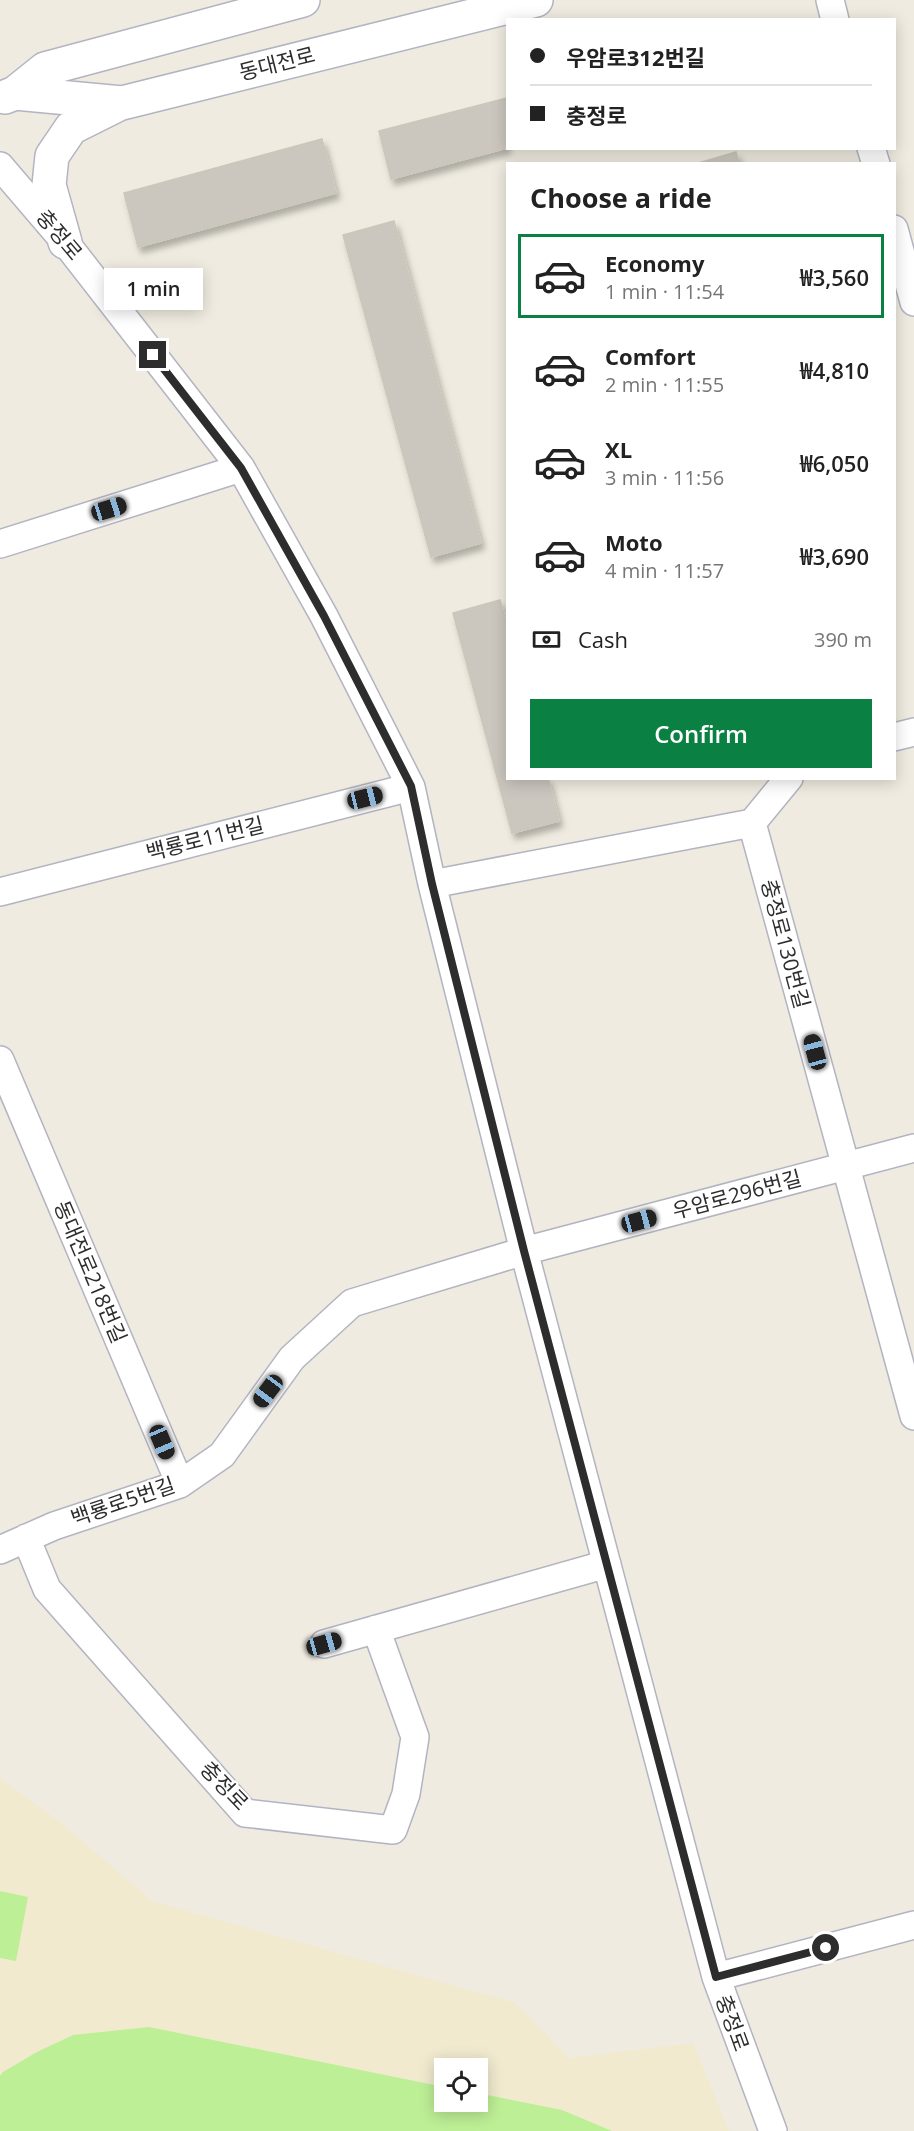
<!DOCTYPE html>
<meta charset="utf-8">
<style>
body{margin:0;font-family:"Open Sans","Noto Sans KR",sans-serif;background:#f2f2f2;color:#222;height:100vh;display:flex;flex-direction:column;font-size:22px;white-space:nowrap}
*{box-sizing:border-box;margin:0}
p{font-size:20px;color:#767676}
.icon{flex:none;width:33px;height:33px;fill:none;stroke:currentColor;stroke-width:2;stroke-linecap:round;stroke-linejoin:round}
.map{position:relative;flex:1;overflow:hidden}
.panel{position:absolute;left:506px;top:162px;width:390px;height:618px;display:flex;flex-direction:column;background:#fff;border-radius:0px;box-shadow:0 3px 15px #0003}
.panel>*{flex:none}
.hud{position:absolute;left:506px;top:18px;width:390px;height:132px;border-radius:0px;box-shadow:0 3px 15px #0003;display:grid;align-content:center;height:132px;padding:0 24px;background:#fff}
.fabs{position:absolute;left:434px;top:2058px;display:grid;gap:12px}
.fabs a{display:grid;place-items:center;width:54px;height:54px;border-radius:0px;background:#fff;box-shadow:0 3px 15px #0003;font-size:30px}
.end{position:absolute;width:27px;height:27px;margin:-14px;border:8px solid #2d2d2d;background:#fff;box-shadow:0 0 0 3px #fff}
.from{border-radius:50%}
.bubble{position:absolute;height:42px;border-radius:0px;background:#fff;box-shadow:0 3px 15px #0003;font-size:20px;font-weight:600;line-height:42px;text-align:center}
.car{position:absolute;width:18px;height:36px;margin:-18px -9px;border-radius:8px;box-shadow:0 0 4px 2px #0007;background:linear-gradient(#222 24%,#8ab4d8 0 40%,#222 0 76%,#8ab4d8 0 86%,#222 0)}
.hud b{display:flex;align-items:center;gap:21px;height:57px;font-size:22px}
.hud b+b{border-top:2px solid #e0e0e0}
.hud i{width:15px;height:15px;background:#222}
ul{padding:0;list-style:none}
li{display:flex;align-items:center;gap:18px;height:84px;margin:0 12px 9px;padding:0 12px;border:3px solid transparent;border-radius:0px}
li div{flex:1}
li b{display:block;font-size:22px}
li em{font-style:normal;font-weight:600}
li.current{border-color:#0b8043}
li>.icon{width:54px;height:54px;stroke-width:1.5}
h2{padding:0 24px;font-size:27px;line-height:72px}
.pay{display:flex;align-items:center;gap:15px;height:66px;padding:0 24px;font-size:22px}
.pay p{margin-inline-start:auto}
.action{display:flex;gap:12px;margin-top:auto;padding:12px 24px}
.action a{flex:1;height:69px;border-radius:0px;background:#0b8043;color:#fff;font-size:24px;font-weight:600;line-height:69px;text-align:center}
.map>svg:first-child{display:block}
.education{fill:#f1eacf;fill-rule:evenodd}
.pitch{fill:#bdef96}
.building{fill:#cbc7bf;stroke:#cbc7b9;stroke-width:1.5;filter:url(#shadow)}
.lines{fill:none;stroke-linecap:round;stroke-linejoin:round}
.minor-casing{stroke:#b3b4c1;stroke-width:30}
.secondary-casing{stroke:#b3b4c1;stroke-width:36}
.minor{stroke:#fff;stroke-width:27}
.secondary{stroke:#fff;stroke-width:33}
.route{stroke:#2d2d2d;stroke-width:8}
.labels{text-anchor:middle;stroke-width:4.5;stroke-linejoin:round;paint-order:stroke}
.street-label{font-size:21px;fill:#2d2d2d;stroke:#fff}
</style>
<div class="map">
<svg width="914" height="2131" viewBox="0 0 914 2131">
<defs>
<filter id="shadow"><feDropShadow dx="3.5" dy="6" stdDeviation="3" flood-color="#0004"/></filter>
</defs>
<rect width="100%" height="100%" fill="#efebe0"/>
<path class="education" d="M0,1778L64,1825L152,1901L516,2003L569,2058L693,2043L729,2131H0ZM444,2068H477V2102H444Z"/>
<path class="pitch" d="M0,1891L28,1897L16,1961L0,1958Z
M149,2027L444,2087V2102H477V2093L562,2110L612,2131H0V2076L3,2072L37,2052L73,2035Z"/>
<path class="building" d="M507,98V148L391,179L379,131Z
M322,139L336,193L138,247L124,193Z
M736,152L739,164H695Z
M394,221L481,543L431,557L343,235Z
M500,600L507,626V778H548L559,821L512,833L453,613Z"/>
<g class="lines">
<defs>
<path id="minor" d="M830,0L835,20
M871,148L876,164
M0,166L65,242L241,468L324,616L411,787L432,884L524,1251L716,1977L773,2131
M894,229L914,302
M0,544L241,468
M894,737L914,732
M752,823L914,1416
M752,823L789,778
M432,884L752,823
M0,892L411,787
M0,1060L180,1484
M26,1538L47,1589L245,1813L393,1830L406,1794L415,1737L376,1629
M0,1550L54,1526L180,1484L222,1455L292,1358L352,1303L524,1251L914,1148
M324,1644L607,1564
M716,1977L914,1925"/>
<path id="secondary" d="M15,93L122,103L536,0
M5,97L15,93L45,69L303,0
M65,242L49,185L52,156L71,128L121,103"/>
</defs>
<use href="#minor" class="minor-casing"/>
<use href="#secondary" class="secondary-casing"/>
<use href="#minor" class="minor"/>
<use href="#secondary" class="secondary"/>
</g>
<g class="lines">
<path class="route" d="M153,355L241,468L324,616L411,786L432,884L524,1251L716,1977L826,1948"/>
</g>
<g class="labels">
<g class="street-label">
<text transform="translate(277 64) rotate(-14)" y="7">동대전로</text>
<text transform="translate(59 235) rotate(50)" y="7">충정로</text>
<text transform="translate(205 839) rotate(-14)" y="7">백룡로11번길</text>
<text transform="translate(785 944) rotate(75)" y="7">충정로130번길</text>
<text transform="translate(737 1195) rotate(-15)" y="7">우암로296번길</text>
<text transform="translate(90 1272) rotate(67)" y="7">동대전로218번길</text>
<text transform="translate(123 1502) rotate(-19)" y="7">백룡로5번길</text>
<text transform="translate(224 1786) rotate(46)" y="7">충정로</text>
<text transform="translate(732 2023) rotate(70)" y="7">충정로</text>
</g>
</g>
</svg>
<div class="fabs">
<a><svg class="icon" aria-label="locate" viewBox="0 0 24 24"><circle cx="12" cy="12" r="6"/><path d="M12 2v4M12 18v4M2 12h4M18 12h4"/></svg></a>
</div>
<i class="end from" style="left:826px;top:1948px"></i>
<i class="end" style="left:153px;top:355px"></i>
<div class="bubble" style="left:104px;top:268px;width:99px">1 min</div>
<i class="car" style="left:109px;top:509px;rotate:73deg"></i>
<i class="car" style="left:365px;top:798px;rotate:76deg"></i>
<i class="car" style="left:815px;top:1052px;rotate:345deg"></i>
<i class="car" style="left:639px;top:1221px;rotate:75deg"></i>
<i class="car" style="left:268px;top:1391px;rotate:217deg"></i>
<i class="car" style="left:162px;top:1442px;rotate:157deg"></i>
<i class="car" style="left:324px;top:1644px;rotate:74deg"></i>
<div class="hud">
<b><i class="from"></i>우암로312번길</b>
<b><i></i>충정로</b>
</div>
<section class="panel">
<h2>Choose a ride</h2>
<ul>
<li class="current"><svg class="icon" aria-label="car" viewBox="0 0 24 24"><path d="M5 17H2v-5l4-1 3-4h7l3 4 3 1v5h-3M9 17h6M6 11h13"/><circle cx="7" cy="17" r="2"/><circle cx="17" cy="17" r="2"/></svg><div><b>Economy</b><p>1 min · 11:54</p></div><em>₩3,560</em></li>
<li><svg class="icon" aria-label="car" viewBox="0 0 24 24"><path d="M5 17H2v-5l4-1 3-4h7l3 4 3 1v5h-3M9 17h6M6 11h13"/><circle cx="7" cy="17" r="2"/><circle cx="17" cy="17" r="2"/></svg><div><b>Comfort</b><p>2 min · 11:55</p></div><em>₩4,810</em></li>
<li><svg class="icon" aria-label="car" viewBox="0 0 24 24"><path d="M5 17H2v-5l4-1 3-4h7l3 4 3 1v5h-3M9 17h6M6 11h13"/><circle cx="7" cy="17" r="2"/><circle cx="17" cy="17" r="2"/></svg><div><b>XL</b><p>3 min · 11:56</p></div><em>₩6,050</em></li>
<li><svg class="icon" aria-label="car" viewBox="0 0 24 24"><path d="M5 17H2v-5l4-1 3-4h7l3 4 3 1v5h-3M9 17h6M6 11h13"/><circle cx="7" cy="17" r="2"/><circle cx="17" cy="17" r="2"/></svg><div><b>Moto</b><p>4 min · 11:57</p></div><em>₩3,690</em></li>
</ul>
<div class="pay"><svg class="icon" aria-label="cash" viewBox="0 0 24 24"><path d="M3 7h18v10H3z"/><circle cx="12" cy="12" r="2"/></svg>Cash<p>390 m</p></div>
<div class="action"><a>Confirm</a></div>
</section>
</div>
